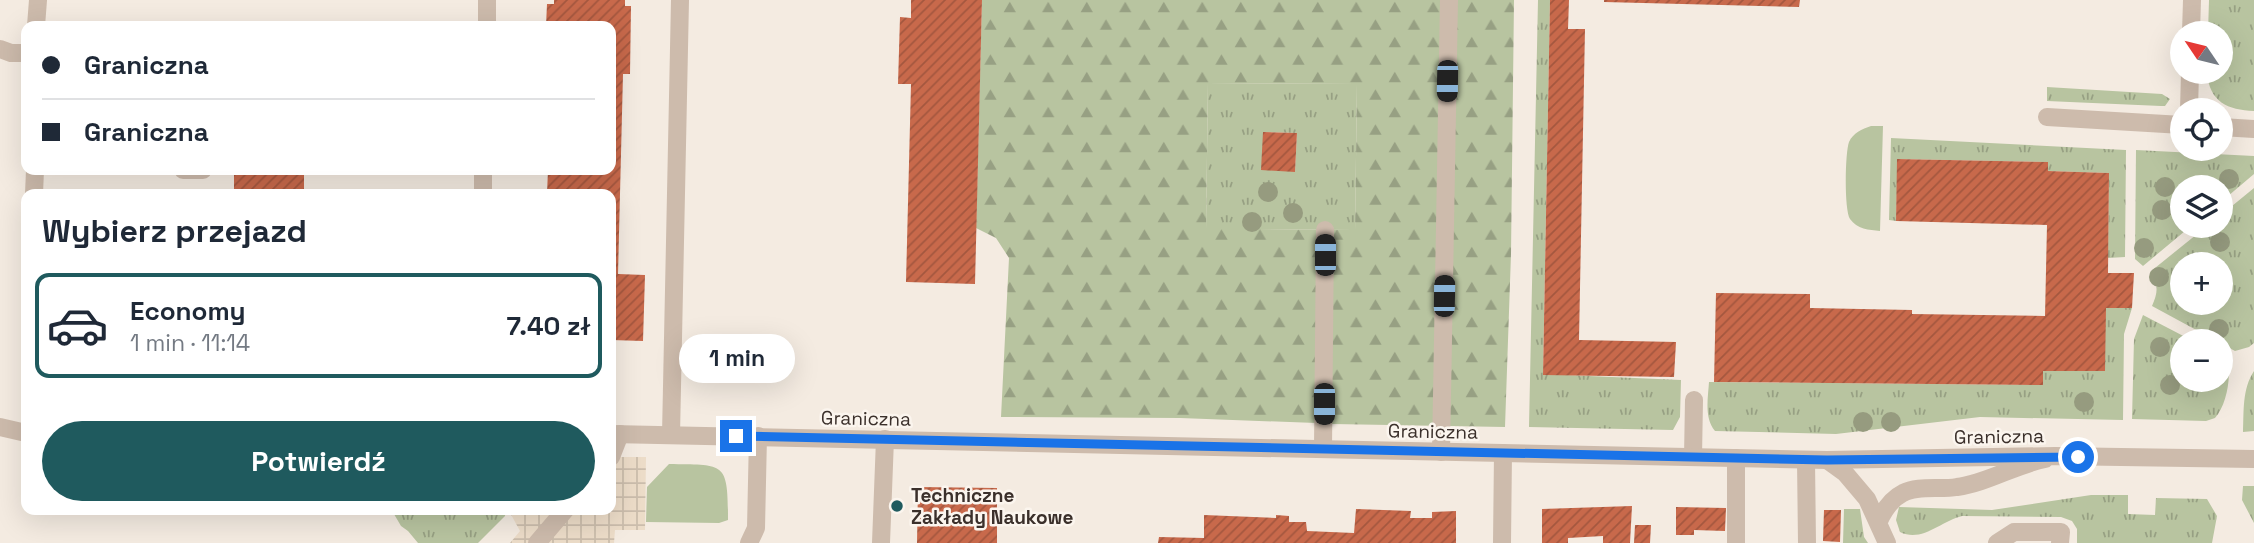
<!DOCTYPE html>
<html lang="pl">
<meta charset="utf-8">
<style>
body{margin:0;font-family:"Space Grotesk",sans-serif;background:#f2f2f3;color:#1f2937;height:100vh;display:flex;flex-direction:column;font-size:26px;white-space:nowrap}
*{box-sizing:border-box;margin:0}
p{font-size:23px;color:#747a83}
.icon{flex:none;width:38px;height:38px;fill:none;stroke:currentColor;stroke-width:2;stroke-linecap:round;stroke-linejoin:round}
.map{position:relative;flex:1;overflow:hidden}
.panel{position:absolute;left:21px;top:189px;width:595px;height:326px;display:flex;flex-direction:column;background:#fff;border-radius:14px;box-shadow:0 7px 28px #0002}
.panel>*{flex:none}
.guide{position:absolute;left:21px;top:21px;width:595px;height:154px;border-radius:14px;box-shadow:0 7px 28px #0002;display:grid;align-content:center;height:154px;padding:0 21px;background:#fff}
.needle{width:46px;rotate:305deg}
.tools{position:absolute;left:2170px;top:21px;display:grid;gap:14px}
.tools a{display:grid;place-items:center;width:63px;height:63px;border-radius:50%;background:#fff;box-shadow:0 7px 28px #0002;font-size:35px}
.end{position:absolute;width:32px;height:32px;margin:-16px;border:9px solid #1a73e8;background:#fff;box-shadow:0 0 0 4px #fff}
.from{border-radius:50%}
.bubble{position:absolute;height:49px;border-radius:24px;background:#fff;box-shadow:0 7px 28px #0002;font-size:23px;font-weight:700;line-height:49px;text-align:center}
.car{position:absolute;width:21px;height:42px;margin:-21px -10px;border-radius:9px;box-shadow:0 0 5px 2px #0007;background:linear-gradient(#222 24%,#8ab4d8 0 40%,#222 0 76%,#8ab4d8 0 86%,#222 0)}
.guide b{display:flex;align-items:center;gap:24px;height:66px;font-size:26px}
.guide b+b{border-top:2px solid #e0e1e3}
.guide i{width:18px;height:18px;background:#1f2937}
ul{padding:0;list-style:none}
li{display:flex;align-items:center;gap:21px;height:105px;margin:0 14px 10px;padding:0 7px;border:4px solid #e0e1e3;border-radius:14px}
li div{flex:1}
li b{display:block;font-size:26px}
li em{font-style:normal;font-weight:700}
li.current{border-color:#1f5a5e}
li>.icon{width:63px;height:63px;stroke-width:1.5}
h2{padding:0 21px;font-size:32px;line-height:84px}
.cta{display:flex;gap:14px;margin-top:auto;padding:14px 21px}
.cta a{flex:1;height:80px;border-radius:42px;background:#1f5a5e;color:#fff;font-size:28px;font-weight:700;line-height:80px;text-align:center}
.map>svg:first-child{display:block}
.grass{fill:url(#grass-tufts);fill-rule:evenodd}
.forest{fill:url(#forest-firs)}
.garden{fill:#b8c4a0}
.plaza{fill:url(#plaza-grid)}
.building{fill:url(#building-hatch)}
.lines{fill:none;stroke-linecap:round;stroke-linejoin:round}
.service{stroke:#cdbbac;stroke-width:18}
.pedestrian{stroke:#cdbbac;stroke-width:18}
.minor{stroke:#cdbbac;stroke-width:18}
.tertiary{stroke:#cdbbac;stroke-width:18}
.tree{fill:#969b7f}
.route{stroke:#1a73e8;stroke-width:9}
.poi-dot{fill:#1f5a5e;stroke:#fbf5ee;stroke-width:2.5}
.labels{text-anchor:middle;stroke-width:5;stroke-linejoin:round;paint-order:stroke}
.street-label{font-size:19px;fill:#3b302b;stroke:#fbf5ee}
.poi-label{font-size:19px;font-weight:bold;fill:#3b302b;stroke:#fbf5ee;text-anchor:start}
</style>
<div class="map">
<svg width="2254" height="543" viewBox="0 0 2254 543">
<defs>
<pattern id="grass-tufts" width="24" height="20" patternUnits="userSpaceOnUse" patternTransform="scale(1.75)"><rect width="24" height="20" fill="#b8c4a0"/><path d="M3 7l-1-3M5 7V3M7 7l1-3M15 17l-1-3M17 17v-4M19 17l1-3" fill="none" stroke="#97a083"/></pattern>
<pattern id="forest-firs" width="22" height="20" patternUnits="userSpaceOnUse" patternTransform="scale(1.75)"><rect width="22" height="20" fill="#b8c4a0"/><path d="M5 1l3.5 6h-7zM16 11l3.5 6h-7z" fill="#97a083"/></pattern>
<pattern id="plaza-grid" width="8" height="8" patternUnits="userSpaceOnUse" patternTransform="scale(1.75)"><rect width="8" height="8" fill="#ecdcc8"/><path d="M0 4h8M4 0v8" fill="none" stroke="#cbbdac"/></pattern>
<pattern id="building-hatch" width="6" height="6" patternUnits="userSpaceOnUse" patternTransform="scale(1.75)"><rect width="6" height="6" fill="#c8694b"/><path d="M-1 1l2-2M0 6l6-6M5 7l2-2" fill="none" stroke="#a4573f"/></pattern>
</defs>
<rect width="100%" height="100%" fill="#f4ebe1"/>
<path class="grass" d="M1538,0H1550L1543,374L1681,380L1680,417L1673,430L1529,427Z
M2209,0H2254V111C2228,110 2209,102 2207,72H2221V33H2208Z
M1208,83L1357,84L1355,230L1206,229ZM1263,132L1297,133L1295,172Z
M2047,87L2162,94L2170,99L2165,106H2161L2047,101Z
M1891,138L2126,150L2125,257L2108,258L2109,173L2048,171L2047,162L1898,159L1896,221L1889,220Z
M2136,150L2254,156V174L2221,202V187H2182V226H2191L2143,266L2135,259Z
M2254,188V343L2249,347L2235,351L2152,306C2158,293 2159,283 2150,272L2207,226H2221V215ZM2182,264H2221V303H2182Z
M2106,308H2132L2124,334L2123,420L1980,417L1836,434L1715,431C1704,418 1708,398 1709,382L2042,385L2043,371Z
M2143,315L2193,341H2182V380H2221V357L2227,362C2232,377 2226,406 2215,418L2206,421L2132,419L2134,339Z
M2254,371V431L2243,432C2244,411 2242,389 2254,371Z
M2243,486H2254V523L2242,500Z
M2091,495H2128V514L2155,515L2156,498L2207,499L2217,516L2212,543H2077V529L2072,521L2061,517L1962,516C1941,521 1922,543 1900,532L1896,520L1899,507L1992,510Z
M391,509H506L505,516L478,543H418L408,531L401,526Z
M1844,509H1860L1864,537L1868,543H1843Z"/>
<path class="forest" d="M982,0H1514L1511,254L1505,427L1332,424V230H1355L1357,84L1208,83L1206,228L1318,230L1316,423L1180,418L1001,417L1009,258L996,238L976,228Z"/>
<path class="garden" d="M1871,126H1883L1880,231C1869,230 1857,229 1850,219C1844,209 1845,153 1849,142C1853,133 1862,129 1871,126Z
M669,464C725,465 728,461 728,520L719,523L646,522L647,487Z"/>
<path class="plaza" d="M611,457H646L645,530H615L614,543H510L520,531L508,509H611Z"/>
<path class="building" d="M554,0H625V6H631L630,74H623L618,274L645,275L643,341L611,340V194H547L548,170H611V26H546L547,4H554Z
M911,0H982L975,284L906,282L911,84H898L900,17L911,18Z
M1550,0H1569L1568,29H1585L1579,340L1676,342L1674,377L1543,375Z
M1604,0H1800L1799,7L1604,2Z
M1263,132L1297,133L1295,172L1261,170Z
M1897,159L2048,162V171L2109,173L2108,273H2134L2133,290L2132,308H2106L2105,371H2043V385L1714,382L1716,293L1810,294V308L1912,310V314L2045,316L2047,225L1896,221Z
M234,170H304V194H234Z
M918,487L997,488V543H917Z
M1632,506L1630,543H1603V536L1568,538V543H1542V509Z
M1676,507L1726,508L1725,531L1694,530V535H1676Z
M1356,509L1411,511L1410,518H1432V512L1456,511V543H1158L1159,537L1204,538V515L1276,518V515L1289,516V522H1306L1307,531L1354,533Z
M1824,510H1841L1840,542L1823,541Z
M1635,525H1651L1650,543H1634Z"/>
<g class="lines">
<path class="service" d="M36,26L38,0
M487,26V0
M2191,33L2192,0
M0,49L11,53H26
M2189,110L2190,72
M2047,117L2182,125
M2221,127L2254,129
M183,170H203
M34,194L35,170
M483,194V170
M671,435L680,0
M1323,449L1325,230
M1441,452L1449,0
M1693,457L1694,400
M1806,460L1807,543
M1827,460L1845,473L1867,499L1887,543
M1879,521C1884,510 1891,499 1903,493C1918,485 1940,490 1957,487C1987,483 2015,465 2045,459
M749,543L756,528L758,436
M881,543L885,439
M1736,543V458
M1997,543L2014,532H2061L2060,543"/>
<path class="pedestrian" d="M611,457L620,434
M537,543L566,509"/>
<path class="minor" d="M1502,543L1503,453"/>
<path class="tertiary" d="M0,427L26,433
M611,434L1827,460L2055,456L2254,459"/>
</g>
<g class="tree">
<circle cx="2229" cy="179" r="10"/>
<circle cx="2165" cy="187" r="10"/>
<circle cx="1268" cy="192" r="10"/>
<circle cx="2162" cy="210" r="10"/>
<circle cx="1293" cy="213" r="10"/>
<circle cx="1252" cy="222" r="10"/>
<circle cx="2220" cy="242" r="10"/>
<circle cx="2144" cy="248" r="10"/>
<circle cx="2159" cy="277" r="10"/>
<circle cx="2219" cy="329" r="10"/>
<circle cx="2160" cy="347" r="10"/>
<circle cx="2170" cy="385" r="10"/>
<circle cx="2084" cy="402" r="10"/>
<circle cx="1863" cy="422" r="10"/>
<circle cx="1891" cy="422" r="10"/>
</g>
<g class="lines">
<path class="route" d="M736,436L1827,460L2078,457"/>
</g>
<circle class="poi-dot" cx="897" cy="506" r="7"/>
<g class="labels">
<g class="street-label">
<text transform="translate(866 418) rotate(1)" y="7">Graniczna</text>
<text transform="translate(1433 431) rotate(1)" y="7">Graniczna</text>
<text transform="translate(1999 436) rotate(-1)" y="7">Graniczna</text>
</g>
<g class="poi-label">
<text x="911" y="502">Techniczne<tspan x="911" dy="22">Zakłady Naukowe</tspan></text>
</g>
</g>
</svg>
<div class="tools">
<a><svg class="needle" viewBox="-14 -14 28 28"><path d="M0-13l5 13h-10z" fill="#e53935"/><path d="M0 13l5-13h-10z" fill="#747a83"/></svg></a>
<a><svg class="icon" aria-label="locate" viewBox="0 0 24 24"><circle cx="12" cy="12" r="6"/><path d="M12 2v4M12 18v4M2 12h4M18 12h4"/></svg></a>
<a><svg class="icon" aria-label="layers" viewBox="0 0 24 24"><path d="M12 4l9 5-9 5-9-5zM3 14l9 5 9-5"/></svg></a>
<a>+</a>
<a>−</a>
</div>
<i class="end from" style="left:2078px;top:457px"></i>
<i class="end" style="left:736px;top:436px"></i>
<div class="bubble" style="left:679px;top:334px;width:116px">1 min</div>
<i class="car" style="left:1447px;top:81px;rotate:181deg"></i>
<i class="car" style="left:1325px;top:255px;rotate:0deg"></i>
<i class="car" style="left:1444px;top:296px;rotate:1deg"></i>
<i class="car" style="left:1324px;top:404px;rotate:180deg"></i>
<div class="guide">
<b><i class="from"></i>Graniczna</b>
<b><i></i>Graniczna</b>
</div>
<section class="panel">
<h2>Wybierz przejazd</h2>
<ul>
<li class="current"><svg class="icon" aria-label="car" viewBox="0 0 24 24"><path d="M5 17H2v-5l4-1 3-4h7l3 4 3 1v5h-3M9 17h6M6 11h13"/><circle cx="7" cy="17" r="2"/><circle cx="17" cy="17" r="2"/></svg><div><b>Economy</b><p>1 min · 11:14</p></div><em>7.40 zł</em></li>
</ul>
<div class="cta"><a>Potwierdź</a></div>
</section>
</div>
